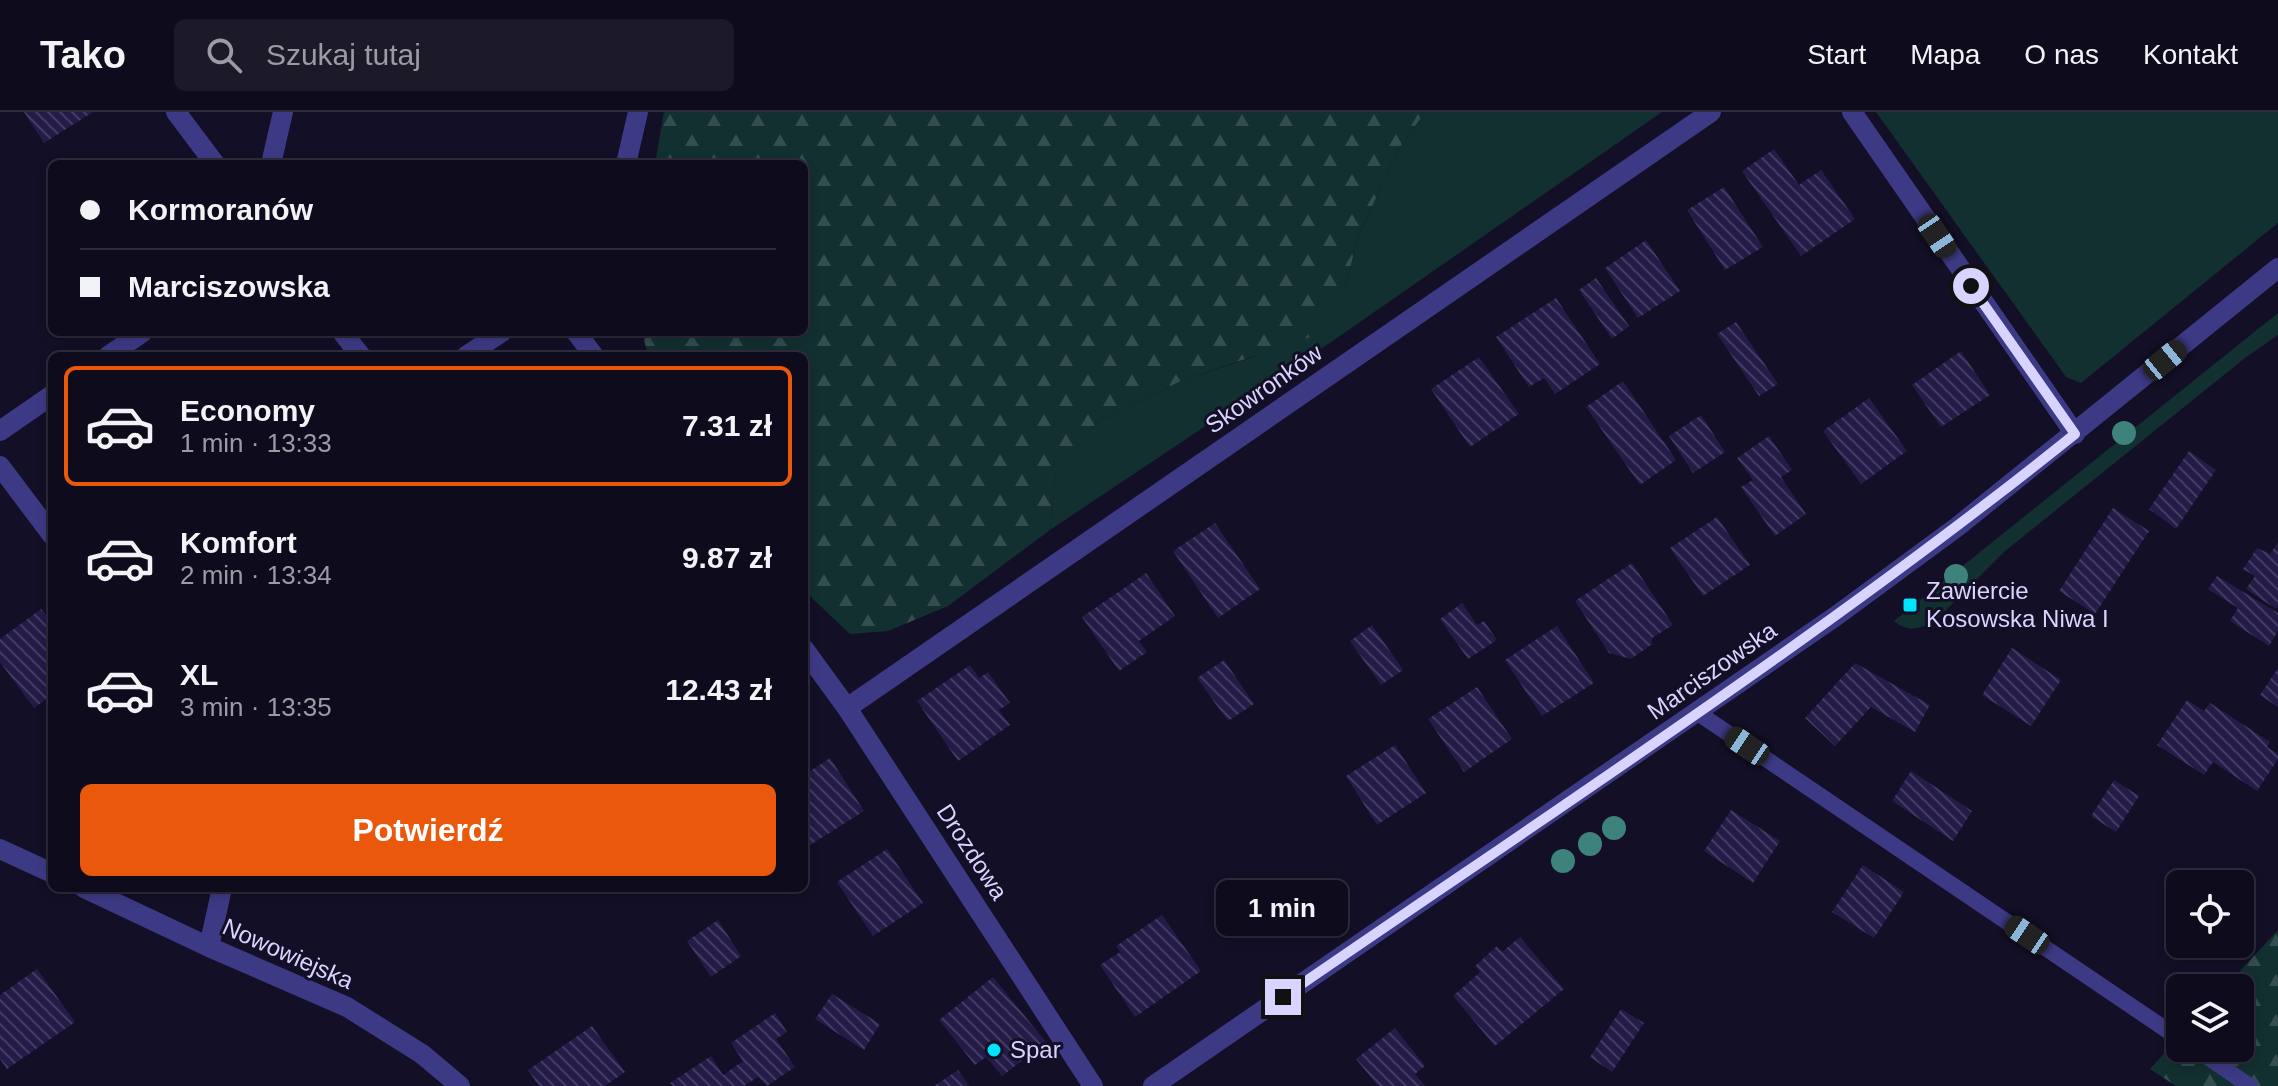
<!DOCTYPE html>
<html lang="pl">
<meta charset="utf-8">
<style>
body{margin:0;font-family:Helvetica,sans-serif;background:#1c1929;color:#f1f3f6;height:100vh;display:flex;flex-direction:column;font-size:30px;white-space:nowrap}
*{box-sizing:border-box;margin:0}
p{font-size:26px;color:#9b9ba3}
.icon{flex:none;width:44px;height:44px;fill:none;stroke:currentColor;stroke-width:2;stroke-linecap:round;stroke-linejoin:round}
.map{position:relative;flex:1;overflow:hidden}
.side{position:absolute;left:48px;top:240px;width:760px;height:540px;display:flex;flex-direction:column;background:#0e0b1c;border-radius:12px;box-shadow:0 4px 12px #0003,0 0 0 2px #2e2b3b}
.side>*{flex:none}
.hud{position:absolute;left:48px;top:48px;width:760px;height:176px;border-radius:12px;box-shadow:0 4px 12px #0003,0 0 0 2px #2e2b3b;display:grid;align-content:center;height:176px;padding:0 32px;background:#0e0b1c}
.tools{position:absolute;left:2166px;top:758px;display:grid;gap:16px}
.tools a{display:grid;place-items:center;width:88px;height:88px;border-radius:12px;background:#0e0b1c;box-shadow:0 4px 12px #0003,0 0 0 2px #2e2b3b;font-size:40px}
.end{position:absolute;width:36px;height:36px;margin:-18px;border:10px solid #d9d4ff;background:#111;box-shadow:0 0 0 4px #111}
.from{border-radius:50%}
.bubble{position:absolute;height:56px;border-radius:12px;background:#0e0b1c;box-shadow:0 4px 12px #0003,0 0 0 2px #2e2b3b;font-size:26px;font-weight:800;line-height:56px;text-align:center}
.car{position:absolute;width:24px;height:48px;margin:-24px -12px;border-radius:10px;box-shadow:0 0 6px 2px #0007;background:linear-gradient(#222 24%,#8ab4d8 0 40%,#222 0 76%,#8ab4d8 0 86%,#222 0)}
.hud b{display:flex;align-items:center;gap:28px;height:76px;font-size:30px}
.hud b+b{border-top:2px solid #2e2b3b}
.hud i{width:20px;height:20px;background:#f1f3f6}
ul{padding:14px 0 0;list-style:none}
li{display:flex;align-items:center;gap:24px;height:120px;margin:0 16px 12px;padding:0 16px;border:4px solid transparent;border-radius:12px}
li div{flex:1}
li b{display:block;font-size:30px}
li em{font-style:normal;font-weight:800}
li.current{border-color:#ea580c}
li>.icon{width:72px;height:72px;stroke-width:1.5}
.cta{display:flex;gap:16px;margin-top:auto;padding:16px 32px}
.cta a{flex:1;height:92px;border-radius:12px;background:#ea580c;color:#fff;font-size:32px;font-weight:800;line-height:92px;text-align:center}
header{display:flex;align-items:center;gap:48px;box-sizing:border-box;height:112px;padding:0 40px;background:#0e0b1c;border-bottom:2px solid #2e2b3b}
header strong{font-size:38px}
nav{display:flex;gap:44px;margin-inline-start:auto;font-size:28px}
.search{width:560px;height:72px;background:#1c1929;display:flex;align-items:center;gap:20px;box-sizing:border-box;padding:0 28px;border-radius:12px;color:#9b9ba3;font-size:30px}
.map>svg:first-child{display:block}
.green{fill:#12302f}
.forest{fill:url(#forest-firs)}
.building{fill:url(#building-back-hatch)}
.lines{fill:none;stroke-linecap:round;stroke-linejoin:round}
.service{stroke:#3d3a85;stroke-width:16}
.minor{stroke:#3d3a85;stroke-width:20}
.tertiary{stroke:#3d3a85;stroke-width:20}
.tree{fill:#3d827b}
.route{stroke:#d9d4ff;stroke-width:10}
.poi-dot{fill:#00e5ff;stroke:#130f26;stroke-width:3}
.labels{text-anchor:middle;stroke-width:6;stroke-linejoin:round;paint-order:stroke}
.street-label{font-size:24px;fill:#d9d4ff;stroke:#130f26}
.poi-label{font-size:24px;fill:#d9d4ff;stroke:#130f26;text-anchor:start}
</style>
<header>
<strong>Tako</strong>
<div class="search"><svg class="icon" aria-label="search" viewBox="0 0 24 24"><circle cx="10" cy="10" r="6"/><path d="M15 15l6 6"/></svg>Szukaj tutaj</div>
<nav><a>Start</a><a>Mapa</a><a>O nas</a><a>Kontakt</a></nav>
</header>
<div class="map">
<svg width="2278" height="974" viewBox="0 0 2278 974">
<defs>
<pattern id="forest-firs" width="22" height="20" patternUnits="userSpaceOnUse" patternTransform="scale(2)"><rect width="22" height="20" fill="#12302f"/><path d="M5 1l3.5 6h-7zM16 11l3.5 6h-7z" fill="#344d4e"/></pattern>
<pattern id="building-back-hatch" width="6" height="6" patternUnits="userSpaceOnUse" patternTransform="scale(2)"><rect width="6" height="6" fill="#241b47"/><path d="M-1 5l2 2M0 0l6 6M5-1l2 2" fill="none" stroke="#433b63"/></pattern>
</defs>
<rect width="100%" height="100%" fill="#130f26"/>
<path class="green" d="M1425,0H1662L1337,226L1050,418L1056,360L1098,309L1181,269L1253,245L1343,184L1358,125L1398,38Z
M1876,0H2278V111L2081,271L2066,265Z
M2278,201V223L2245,246L2004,440L1936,508C1921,517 1908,521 1894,509Z"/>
<path class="forest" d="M664,0H1425L1398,38L1358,125L1343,184L1313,224L1181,269L1098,309L1056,361L1050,418L948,494L888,519L850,522L813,487L804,475V244H648L642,220H804V52H655Z
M2278,818V974H2176L2150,957L2180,924V936H2240V876H2224Z"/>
<path class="building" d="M24,0H93L44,31Z
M1774,37L1799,73L1821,58L1855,107L1801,144L1742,59Z
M1724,75L1763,135L1725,158L1687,98Z
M1646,128L1680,179L1638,206L1605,156Z
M1596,166L1629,214L1612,227L1579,178Z
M1556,186L1600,252L1555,282L1544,266L1529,275L1496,225Z
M1736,210L1778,272L1759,284L1717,222Z
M1961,239L1990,283L1941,315L1912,273Z
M1479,245L1519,302L1470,335L1431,277Z
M1623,269L1676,348L1640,373L1586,295Z
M1869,286L1907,339L1861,372L1823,319Z
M1701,303L1725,340L1693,361L1669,324Z
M1769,324L1792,358L1781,365L1806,402L1775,424L1741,375L1753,368L1737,346Z
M2189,339L2216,358L2176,417L2149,397Z
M2113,396L2149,419L2095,502L2059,479Z
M1717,405L1750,453L1703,484L1670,436Z
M1215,411L1260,477L1218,506L1173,439Z
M2278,430V494L2276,497L2246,477L2255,464L2243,457L2257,436L2270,442Z
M1632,451L1673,513L1652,526V532L1631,547L1609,541L1575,489Z
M1146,461L1175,504L1139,529L1147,540L1119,559L1082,505Z
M2217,464L2278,501V519L2269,534L2230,509L2238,496L2208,477Z
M1462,491L1477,513L1484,509L1497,528L1468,547L1440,507Z
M41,497L52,511V583L34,596L0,550V527Z
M1372,513L1403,558L1381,573L1350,529Z
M1557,514L1594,571L1542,604L1505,548Z
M2012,536L2061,568L2031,614L1982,583Z
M1224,548L1254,592L1228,609L1197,566Z
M1855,551L1930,593L1915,620L1871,595L1835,634L1805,606Z
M970,553L979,566L988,560L1010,591L999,598L1010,613L958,649L917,589Z
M2278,556V595L2260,583Z
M1477,575L1512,627L1464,660L1428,607Z
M2187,588L2204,599L2210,591L2270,630L2267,635L2278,642V647L2257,679L2213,650L2204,663L2157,633Z
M1395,633L1426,681L1377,713L1346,664Z
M830,646L864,699L804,737V663Z
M1911,659L1972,699L1953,729L1892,689Z
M2114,668L2139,684L2116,720L2091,704Z
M1731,698L1780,729L1753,771L1704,739Z
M887,737L923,791L873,824L837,770Z
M1863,753L1904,780L1874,826L1832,800Z
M1162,803L1201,859L1135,905L1100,853L1120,840L1116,834Z
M718,808L741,844L711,865L687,829Z
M1520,825L1564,877L1495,934L1453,884L1480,860L1475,854L1497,834L1502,840Z
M37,857L75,910L7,957L0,947V883Z
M993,865L1046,930L1002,964L986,945L975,953L939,908Z
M832,882L880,912L864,938L815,907Z
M1621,897L1644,911L1612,960L1590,945Z
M775,901L787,920L776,927L795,955L767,974L758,965L744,974H673L670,971L711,944L723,963L743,949L731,931Z
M592,914L625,960L605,974H539L528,958Z
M1395,916L1425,954L1415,962L1425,974H1378L1356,947Z
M958,958L969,974H934Z"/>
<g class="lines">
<path class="service" d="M1698,601L2180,927
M2194,936L2250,974"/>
<path class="minor" d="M176,0L215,52
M1852,0L2075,322
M271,52L283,0
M626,52L638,0
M342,220L361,244
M576,220L594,244
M108,244L143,220
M466,244L502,220
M0,319L52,283
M0,354L52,423
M804,537L847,596L1093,974
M847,596L1711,0
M0,737L52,761
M84,776L209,835L347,895L422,942L460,974
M209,835L222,776"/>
<path class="tertiary" d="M1153,974L1836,504L1957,415L2278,156"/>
</g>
<g class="tree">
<circle cx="2124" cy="321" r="12"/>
<circle cx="1956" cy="464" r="12"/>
<circle cx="1614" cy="716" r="12"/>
<circle cx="1590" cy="732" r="12"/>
<circle cx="1563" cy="749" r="12"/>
</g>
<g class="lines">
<path class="route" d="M1283,885C1550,701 1822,525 2075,322L1971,174"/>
</g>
<g class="poi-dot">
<rect x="1902" y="485" width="16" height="16" rx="4"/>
<circle cx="994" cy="938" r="8"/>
</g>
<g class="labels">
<g class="street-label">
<text transform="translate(1264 277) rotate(-35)" y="8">Skowronków</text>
<text transform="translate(1712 559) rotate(-35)" y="8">Marciszowska</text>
<text transform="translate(972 740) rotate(57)" y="8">Drozdowa</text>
<text transform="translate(288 842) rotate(24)" y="8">Nowowiejska</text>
</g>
<g class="poi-label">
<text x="1926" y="487">Zawiercie<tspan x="1926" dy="28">Kosowska Niwa I</tspan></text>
<text x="1010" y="946">Spar</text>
</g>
</g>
</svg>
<div class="tools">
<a><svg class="icon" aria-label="locate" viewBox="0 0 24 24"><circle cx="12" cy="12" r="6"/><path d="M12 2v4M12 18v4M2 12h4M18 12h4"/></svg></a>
<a><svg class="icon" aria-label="layers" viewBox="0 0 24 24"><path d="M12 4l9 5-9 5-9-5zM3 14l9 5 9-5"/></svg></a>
</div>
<i class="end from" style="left:1971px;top:174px"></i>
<i class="end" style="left:1283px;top:885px"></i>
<div class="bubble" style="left:1216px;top:768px;width:132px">1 min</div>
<i class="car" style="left:1937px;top:124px;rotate:146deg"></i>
<i class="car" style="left:2165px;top:248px;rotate:51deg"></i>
<i class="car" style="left:1747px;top:634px;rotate:304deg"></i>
<i class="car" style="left:2027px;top:823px;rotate:304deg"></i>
<div class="hud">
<b><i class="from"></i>Kormoranów</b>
<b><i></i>Marciszowska</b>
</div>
<section class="side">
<ul>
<li class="current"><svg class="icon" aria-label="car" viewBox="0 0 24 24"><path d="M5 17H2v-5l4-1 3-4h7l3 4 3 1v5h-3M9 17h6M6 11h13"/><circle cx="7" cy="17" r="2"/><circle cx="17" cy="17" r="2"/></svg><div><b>Economy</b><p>1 min · 13:33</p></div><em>7.31 zł</em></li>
<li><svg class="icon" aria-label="car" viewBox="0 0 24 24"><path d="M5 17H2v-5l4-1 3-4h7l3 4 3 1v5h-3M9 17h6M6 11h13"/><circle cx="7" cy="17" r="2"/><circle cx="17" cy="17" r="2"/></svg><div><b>Komfort</b><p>2 min · 13:34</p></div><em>9.87 zł</em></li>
<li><svg class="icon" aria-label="car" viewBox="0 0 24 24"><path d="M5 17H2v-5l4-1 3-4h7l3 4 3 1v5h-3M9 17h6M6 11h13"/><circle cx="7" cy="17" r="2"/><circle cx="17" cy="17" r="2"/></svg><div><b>XL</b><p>3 min · 13:35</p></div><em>12.43 zł</em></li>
</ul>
<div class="cta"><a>Potwierdź</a></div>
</section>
</div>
